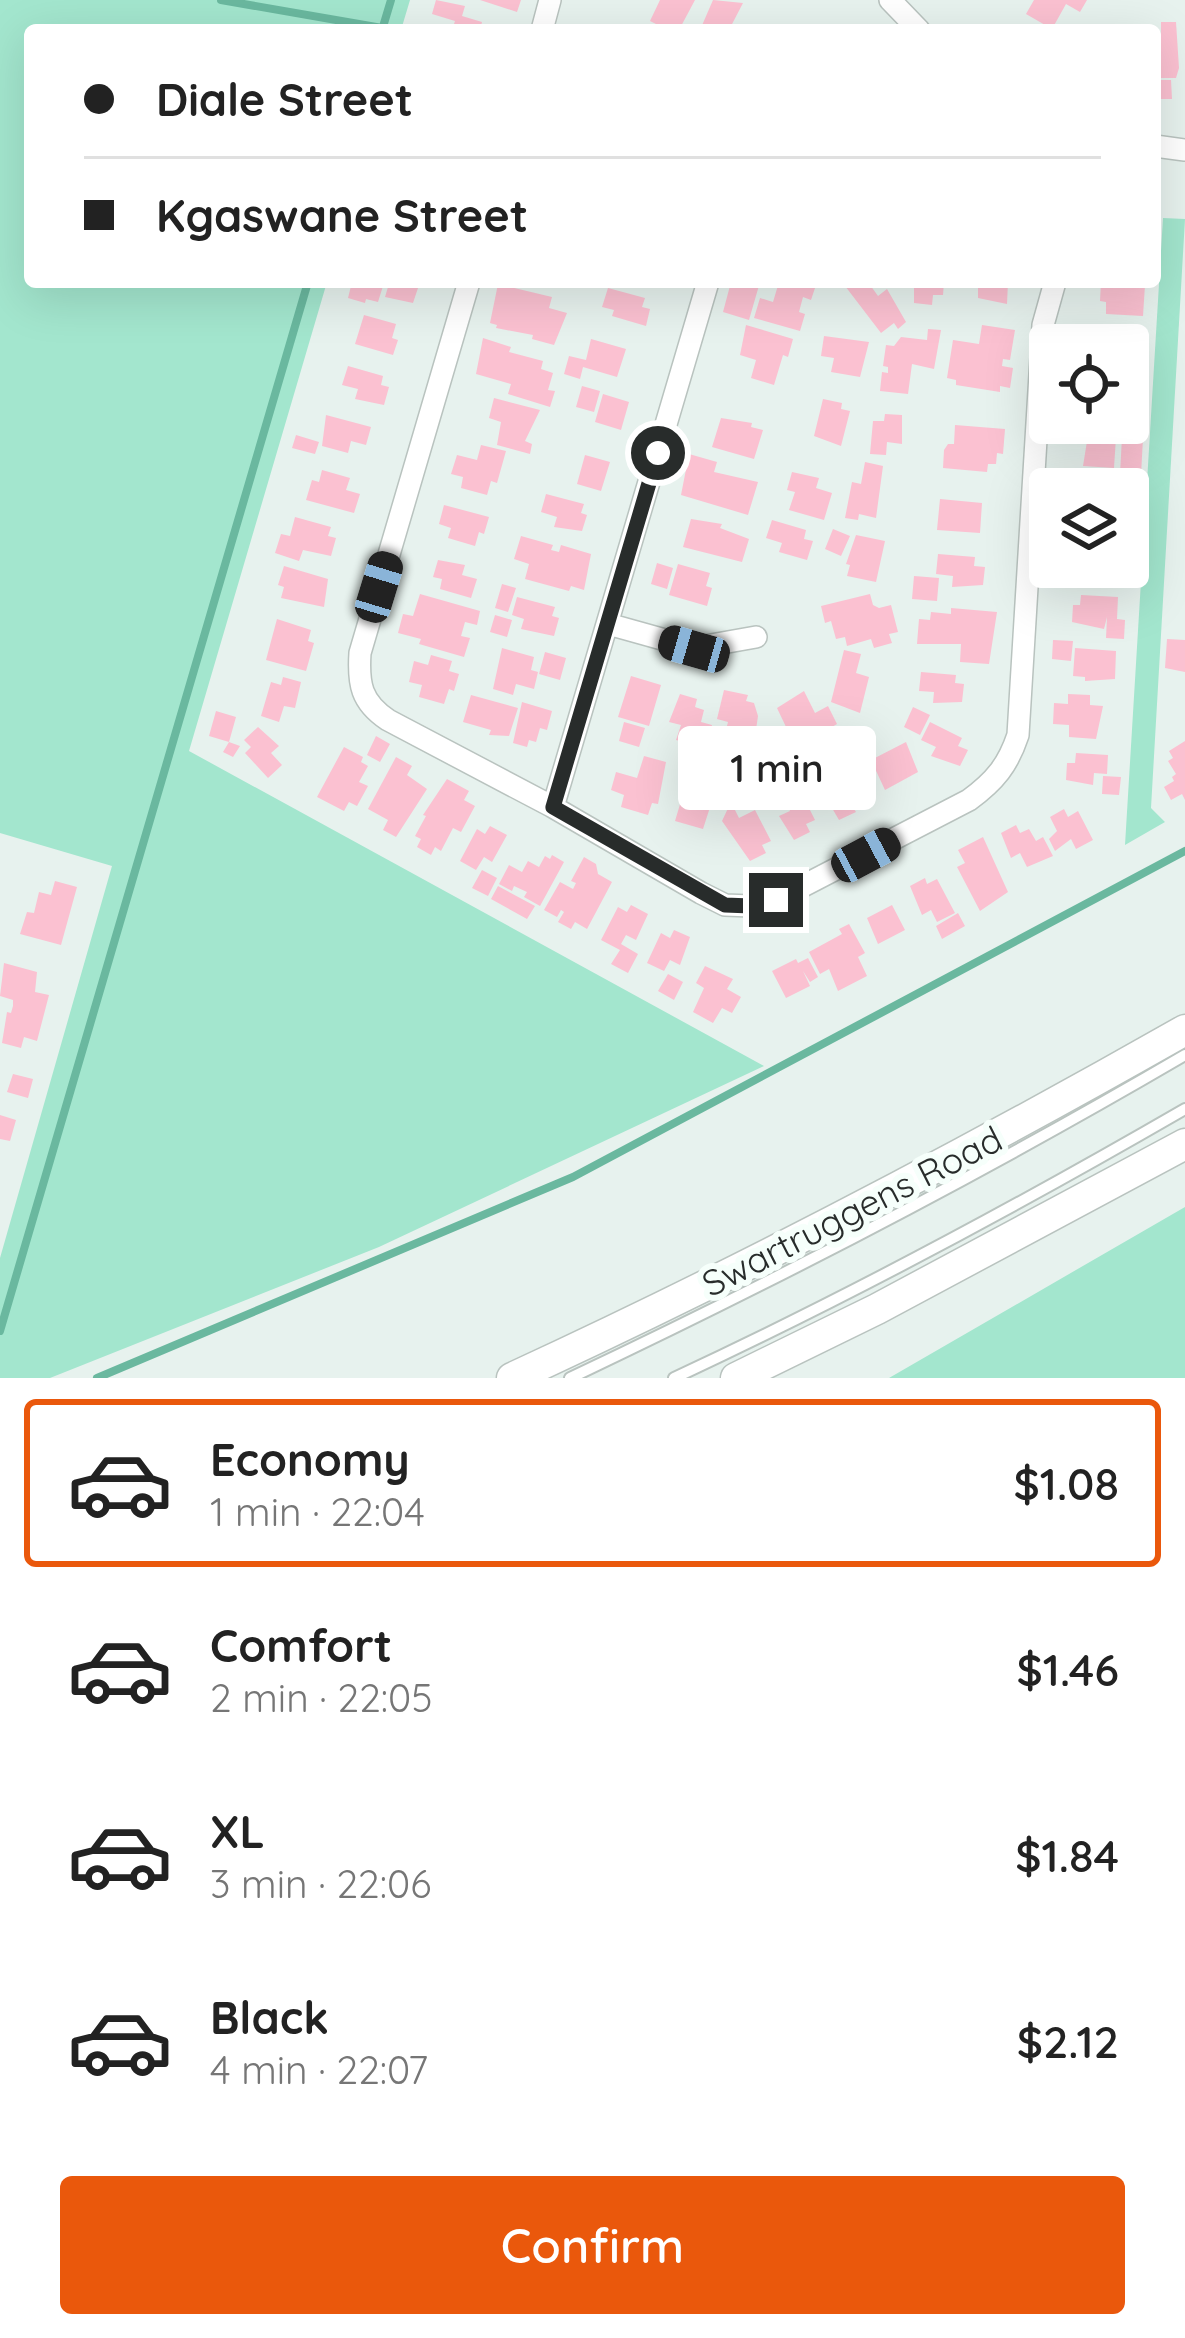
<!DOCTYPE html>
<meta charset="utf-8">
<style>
body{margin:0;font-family:Quicksand,sans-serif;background:#f2f2f2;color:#222;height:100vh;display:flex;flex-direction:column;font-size:45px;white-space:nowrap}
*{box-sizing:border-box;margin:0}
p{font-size:39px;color:#767676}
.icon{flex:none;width:66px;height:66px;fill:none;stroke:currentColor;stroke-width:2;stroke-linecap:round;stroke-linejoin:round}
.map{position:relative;height:1378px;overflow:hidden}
.drawer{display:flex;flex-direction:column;background:#fff;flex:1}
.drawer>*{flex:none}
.top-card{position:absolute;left:24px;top:24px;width:1137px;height:264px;border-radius:12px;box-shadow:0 12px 48px #0002;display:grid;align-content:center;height:264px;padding:0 60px;background:#fff}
.tools{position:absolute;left:1029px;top:324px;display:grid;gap:24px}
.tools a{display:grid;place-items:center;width:120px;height:120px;border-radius:12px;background:#fff;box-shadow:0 12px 48px #0002;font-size:60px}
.end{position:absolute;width:54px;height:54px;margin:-27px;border:15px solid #282c2b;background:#fff;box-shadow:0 0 0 6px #fff}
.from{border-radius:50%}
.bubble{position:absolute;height:84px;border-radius:12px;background:#fff;box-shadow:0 12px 48px #0002;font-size:39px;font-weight:600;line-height:84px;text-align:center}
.car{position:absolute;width:36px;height:72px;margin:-36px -18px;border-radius:15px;box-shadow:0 0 9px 3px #0007;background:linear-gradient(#222 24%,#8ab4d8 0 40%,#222 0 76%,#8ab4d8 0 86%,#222 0)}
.top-card b{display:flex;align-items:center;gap:42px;height:114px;font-size:45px}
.top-card b+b{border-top:3px solid #e0e0e0}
.top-card i{width:30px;height:30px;background:#222}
ul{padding:21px 0 0;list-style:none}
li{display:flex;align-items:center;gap:36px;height:168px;margin:0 24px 18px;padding:0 36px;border:6px solid transparent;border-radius:12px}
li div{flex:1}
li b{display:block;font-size:45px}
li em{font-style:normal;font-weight:600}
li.active{border-color:#ea580c}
li>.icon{width:108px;height:108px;stroke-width:1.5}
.cta{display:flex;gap:24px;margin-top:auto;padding:24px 60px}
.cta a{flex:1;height:138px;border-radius:12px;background:#ea580c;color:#fff;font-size:48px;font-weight:600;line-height:138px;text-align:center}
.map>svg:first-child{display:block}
.green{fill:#a3e6ce}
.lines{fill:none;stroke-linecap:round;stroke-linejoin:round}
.stream{stroke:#6ab89f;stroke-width:8}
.building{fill:#fbc1d1}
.service-casing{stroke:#b9c3bf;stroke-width:14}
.minor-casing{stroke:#b9c3bf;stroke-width:24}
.secondary-casing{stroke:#b9c3bf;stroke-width:33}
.service{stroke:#fff;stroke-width:10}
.minor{stroke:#fff;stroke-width:21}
.secondary{stroke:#fff;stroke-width:30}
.route{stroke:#282c2b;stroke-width:15}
.labels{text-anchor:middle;stroke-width:12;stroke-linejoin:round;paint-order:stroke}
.street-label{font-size:36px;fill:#282c2b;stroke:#f6fffb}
</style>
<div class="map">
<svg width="1185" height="1378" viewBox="0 0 1185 1378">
<rect width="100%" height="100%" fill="#e7f2ee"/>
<path class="green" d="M0,0H410L401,30H30V282H327L189,751L764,1066L379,1247L50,1378H0V1258L112,866L0,833Z
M1163,218L1185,219L1151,808L1165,822L1125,845Z
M1185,1207V1378H889Z"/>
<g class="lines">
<path class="stream" d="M221,0L382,28
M382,30L391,0
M0,1331L308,282
M97,1378L573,1177L1185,851"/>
</g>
<path class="building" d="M436,0L465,6L462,16L482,22L480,30H452L455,21L432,14Z
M480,0H521L517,12Z
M660,0H695L679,30H668L650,21Z
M713,0L743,3L730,28L723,24L719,30H700Z
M1034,0H1087L1080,12L1066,4L1052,29L1026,14Z
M1161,22H1176L1179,68L1176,78H1155V36H1161Z
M1155,80H1171L1172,99H1155Z
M352,282H408L419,285L413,303L385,297L388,287L383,286L378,302L366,299L365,303L348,298Z
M731,282H760L749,320L723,312Z
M779,282L815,288L811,300L803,297L799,312L805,314L800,331L754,318L760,298L773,302Z
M842,282H868L878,296L887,289L906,322L898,329L894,323L881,333Z
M914,282H944L943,295H933L932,305L914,303Z
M978,282H1008L1007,304L978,298Z
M1101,282L1145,285L1143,316L1106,314V302L1100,301Z
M498,284L552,297L549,308L567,313L554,345L532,339L533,335L496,328L497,325L490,323Z
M608,288L645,298L642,307L650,309L646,326L612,316L614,310L602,307Z
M364,315L396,324L392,338L398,340L393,355L355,344Z
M746,325L793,339L788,357L783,355L774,385L751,378L756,360L740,355Z
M982,325L1015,330L1010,360L1003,359L1002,366L1013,368L1010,388L1000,386V392L956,385V380L947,378L953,340L979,344Z
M928,329L941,330L934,369L912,364L908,394L880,391L882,372L888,373V367L883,366L886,345L894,346L901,337L927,340Z
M1088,333L1133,335V340H1149V353L1128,352V345H1088Z
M824,336L869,342L860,377L831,372L834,358L821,356Z
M483,338L511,347L509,352L543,361L541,369L553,373L548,390L555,391L550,407L508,394L511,384L476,374Z
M591,339L626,349L617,377L583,367L580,379L564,374L569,356L586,360Z
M348,366L383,376L381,385L389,387L384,405L355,399L358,389L342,385Z
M582,386L600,391L594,412L576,407Z
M603,394L629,402L621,430L595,422Z
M494,398L540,410L525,441L532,444L530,454L497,445L501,422L489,418Z
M823,399L842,403L841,409L850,411L841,446L814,436Z
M885,414L902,415V444L887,442L886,455L870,454L873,421H884Z
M326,415L371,427L366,445L351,441L348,453L322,446Z
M721,418L752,423L751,427L763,430L754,459L712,447Z
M955,425L1005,429L1003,454L997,453L996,464H988L987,472L943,468L944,450L948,444H954Z
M296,435L319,442L315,454L292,448Z
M1088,435L1116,437L1114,468L1083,466Z
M1122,437L1143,438L1141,475L1120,474Z
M481,445L506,451L497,483L491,481L487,495L461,488L463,477L451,474L457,455L477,460Z
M689,454L717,462L714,472L758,482L748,515L681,495Z
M585,455L610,462L601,491L577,484Z
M865,462L883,466L876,518L859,514L858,520L845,518L852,482L861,484Z
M322,470L350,478L346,490L360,494L354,513L306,500L312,480L319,482Z
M792,472L819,478L816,488L832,493L824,520L789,510L795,492L787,490Z
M546,494L584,504L581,513L587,515L582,531L554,527L557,517L541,512Z
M940,499L982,503L980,533L937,530Z
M444,505L489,517L484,534L479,532L475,546L448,538L451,528L439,524Z
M295,517L331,527L328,536L336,538L331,556L303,550L299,561L275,553L281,534L290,536Z
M691,519L722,524L720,528L749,539L742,562L683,547Z
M772,520L806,530L804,539L813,541L807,560L779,552L782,543L766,538Z
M833,529L850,536L841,556L825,549Z
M856,535L885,541L876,582L847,576L850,565L846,564Z
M521,536L553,545L551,550L559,552L561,545L591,554L584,590L571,586L569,591L525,579L529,564L514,559Z
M938,554L975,557L974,566L985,567L983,585L952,587L953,576L936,574Z
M438,560L465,565L462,575L477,579L471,598L440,589L442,579L433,577Z
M657,563L673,568L667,589L651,584Z
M678,564L710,573L706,586L712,588L707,606L669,595Z
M284,566L328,579L324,607L281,598L284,587L278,585Z
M1086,567H1123L1122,575L1085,573Z
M914,576L939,578L937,601L912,599Z
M502,584L516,588L508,612L495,608Z
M420,594L480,611L477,625L465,622L461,636L470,638L464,657L419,644L421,639L398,633L403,614L413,616Z
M870,594L873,605L879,608L891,605L898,632L889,634L892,643L874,648L871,639L847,646L845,637L836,639L831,621L825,623L821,606Z
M1081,595L1118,597L1117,619L1125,620L1124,639L1106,638L1107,617L1104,629L1072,622L1073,605H1080Z
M517,597L555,607L552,616L559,618L554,636L521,629L524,619L512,615Z
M951,608L997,612L989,664L960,662L961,644H917L919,619L930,620L931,612L951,614Z
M495,615L512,620L507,637L490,632Z
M277,619L311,630L308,641L314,643L306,671L266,660Z
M1167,639L1185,640V672L1165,668Z
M1053,640L1073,641L1071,661L1052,659Z
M502,648L534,657L531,670L538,672L534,689L516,684L513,695L493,689Z
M1075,648L1116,651L1115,679L1085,681V677L1073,676Z
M844,650L861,654L856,673L869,677L860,713L831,702Z
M545,652L566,658L560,680L539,674Z
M431,655L452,661L449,671L459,674L454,691L449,689L444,704L419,697L422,685L409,682L414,661L428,665Z
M921,672L956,675L955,683L964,684L962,702L933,703L934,692L919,691Z
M631,676L661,685L649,726L618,717Z
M283,677L301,682L295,708L284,706L279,722L261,716L271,682L281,685Z
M724,690L748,695L746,701L754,703L758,716L751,764L747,763L744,774L708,765L713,743L722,745L728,722L717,719Z
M804,691L815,713L828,706L837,724L807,742L805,737L775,752L769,738L787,729L777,708Z
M680,694L697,699L695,707L704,710L701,722L712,725L707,748L676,740L681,725L669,722Z
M1068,694L1090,695V705L1103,706L1096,739L1069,737V725L1053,724L1054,703L1068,704Z
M471,695L518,708L509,736L489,735L491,730L463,722Z
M522,702L552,711L547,730L540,728L536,742L529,740L527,747L513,743Z
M913,707L930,715L920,735L904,727Z
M216,711L236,717L229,742L240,746L233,757L223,752L229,742L209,736Z
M624,722L645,728L639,747L619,741Z
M930,722L962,738L958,746L968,750L960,766L931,756L936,747L921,740Z
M258,727L279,746L271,753L282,765L268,778L245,753L251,747L244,740Z
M376,736L390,744L380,762L367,755Z
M1185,741V800L1182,794L1171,800L1164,787L1174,781L1172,777L1176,774L1168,761L1173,758L1169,751Z
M906,742L918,772L885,790L871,760Z
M344,747L363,757L361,762L368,766L359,782L368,786L357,806L349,802L344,811L317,797Z
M1076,753L1108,755L1107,774L1094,773L1093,785L1066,780L1067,763H1075Z
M644,756L666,762L658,804L652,803L648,815L621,807L624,795L611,790L616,772L637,778Z
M396,757L412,766L407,775L427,789L396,837L383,830L388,820L368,809Z
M844,768L860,800L851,804L856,812L839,820L825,796L835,791L828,777Z
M715,775L732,781L725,802L713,798L703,829L675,821L684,791L708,798L710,791L696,788L700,776L713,780Z
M1103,776L1121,777L1119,795L1102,794Z
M447,779L469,791L464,800L475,806L461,832L453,828L441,851L435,847L431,855L417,847L421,839L415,836L426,816L423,815Z
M799,788L815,820L806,824L810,832L794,840L779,816L790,811L783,797Z
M731,802L739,818L755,810L771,841L762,845L766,853L750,861L722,821Z
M1064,809L1068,817L1078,811L1093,840L1076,849L1071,839L1055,851L1049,839L1057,831L1050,817Z
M1016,825L1020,833L1029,829L1036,841L1043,837L1053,856L1027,867L1020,853L1011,858L1001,833Z
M490,826L507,835L492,862L484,857L476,870L460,861L477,829L485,834Z
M983,837L1008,892L980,911L957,867L965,863L958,850Z
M552,855L564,862L540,906L524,897L527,892L514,886L512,891L499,884L509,865L522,872L528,861L539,867L545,856L550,859Z
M584,857L596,864L598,874L612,882L587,929L575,922L571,929L558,922L564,912L561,910L557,917L544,910L560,882L573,889L576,883L571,881Z
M482,870L497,878L488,896L472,888Z
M925,878L927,884L937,879L955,913L937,922L931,910L922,915L910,886Z
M55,881L77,887L61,945L20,934L27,912L34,913L39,892L51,895Z
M498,886L535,906L527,919L491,899Z
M631,905L648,914L636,940L626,935L621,944L638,954L628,973L611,964L620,950L601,940L618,907L627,912Z
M892,905L905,930L878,944L867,918Z
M958,913L965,926L942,939L936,926Z
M849,924L865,953L858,957L867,976L838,991L829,969L820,974L809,952L842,934L839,929Z
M674,930L690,937L680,965L670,960L664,971L647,963L661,933L670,938Z
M808,958L818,977L810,982L803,971L810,986L786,998L772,971L796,959L798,963Z
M4,963L37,972L35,992L49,995L37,1041L24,1037L21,1048L2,1043L7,1012L11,1013L13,1006V1000L0,996Z
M705,966L733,979L727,989L741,997L732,1013L722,1008L713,1023L693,1012L704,988L696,983Z
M668,974L683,982L674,1000L658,991Z
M13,1074L33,1079L28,1098L7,1092Z
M0,1115L16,1120L10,1141L0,1139Z"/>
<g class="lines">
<defs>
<path id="service" d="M570,1378C779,1279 985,1172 1185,1055
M674,1378C848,1297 1019,1205 1185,1109"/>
<path id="minor" d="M890,0L919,30
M542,30L550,0
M1155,146L1185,150
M469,282L360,653C358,684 361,702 388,720L553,807L701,893L725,905L751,906L776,900L969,800C995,781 1008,765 1018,735L1043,325L1055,282
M608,624L694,648L756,637
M553,807L708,282"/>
<path id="secondary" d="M512,1378C742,1272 965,1155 1185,1030
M736,1378L877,1309L1185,1144"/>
</defs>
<use href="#service" class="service-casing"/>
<use href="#minor" class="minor-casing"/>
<use href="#secondary" class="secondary-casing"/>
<use href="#service" class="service"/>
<use href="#minor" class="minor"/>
<use href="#secondary" class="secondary"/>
</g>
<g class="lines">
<path class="route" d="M658,453L553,807L725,905L751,906L776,900"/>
</g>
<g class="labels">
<g class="street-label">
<text transform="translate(852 1211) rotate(-27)" y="13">Swartruggens Road</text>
</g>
</g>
</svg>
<div class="tools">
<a><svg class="icon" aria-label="locate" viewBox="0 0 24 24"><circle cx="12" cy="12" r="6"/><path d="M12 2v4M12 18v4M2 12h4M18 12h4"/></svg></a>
<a><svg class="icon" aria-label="layers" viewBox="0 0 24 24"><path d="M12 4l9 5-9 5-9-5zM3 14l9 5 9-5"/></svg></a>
</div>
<i class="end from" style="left:658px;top:453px"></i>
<i class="end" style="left:776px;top:900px"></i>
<div class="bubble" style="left:678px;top:726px;width:198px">1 min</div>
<i class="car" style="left:379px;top:587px;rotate:17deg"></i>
<i class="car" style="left:694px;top:649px;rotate:286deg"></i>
<i class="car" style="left:866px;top:855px;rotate:62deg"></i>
<div class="top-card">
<b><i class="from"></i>Diale Street</b>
<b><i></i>Kgaswane Street</b>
</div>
</div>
<section class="drawer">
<ul>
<li class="active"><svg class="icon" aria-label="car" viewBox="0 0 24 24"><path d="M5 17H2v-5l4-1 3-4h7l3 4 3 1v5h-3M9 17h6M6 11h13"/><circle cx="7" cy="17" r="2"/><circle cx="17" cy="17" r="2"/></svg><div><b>Economy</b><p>1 min · 22:04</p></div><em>$1.08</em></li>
<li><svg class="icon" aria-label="car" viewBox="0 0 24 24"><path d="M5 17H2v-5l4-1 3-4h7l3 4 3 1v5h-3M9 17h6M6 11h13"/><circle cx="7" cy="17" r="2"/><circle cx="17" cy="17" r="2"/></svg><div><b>Comfort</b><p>2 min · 22:05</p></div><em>$1.46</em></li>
<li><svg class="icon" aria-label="car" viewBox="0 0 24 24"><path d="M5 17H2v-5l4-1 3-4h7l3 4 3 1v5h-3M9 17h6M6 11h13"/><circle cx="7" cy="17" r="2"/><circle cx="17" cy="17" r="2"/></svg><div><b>XL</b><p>3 min · 22:06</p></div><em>$1.84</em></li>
<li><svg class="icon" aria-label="car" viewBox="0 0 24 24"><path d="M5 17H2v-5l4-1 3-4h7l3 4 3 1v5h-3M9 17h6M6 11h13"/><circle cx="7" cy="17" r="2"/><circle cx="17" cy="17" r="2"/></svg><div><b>Black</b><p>4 min · 22:07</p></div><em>$2.12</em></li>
</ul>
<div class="cta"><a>Confirm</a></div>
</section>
